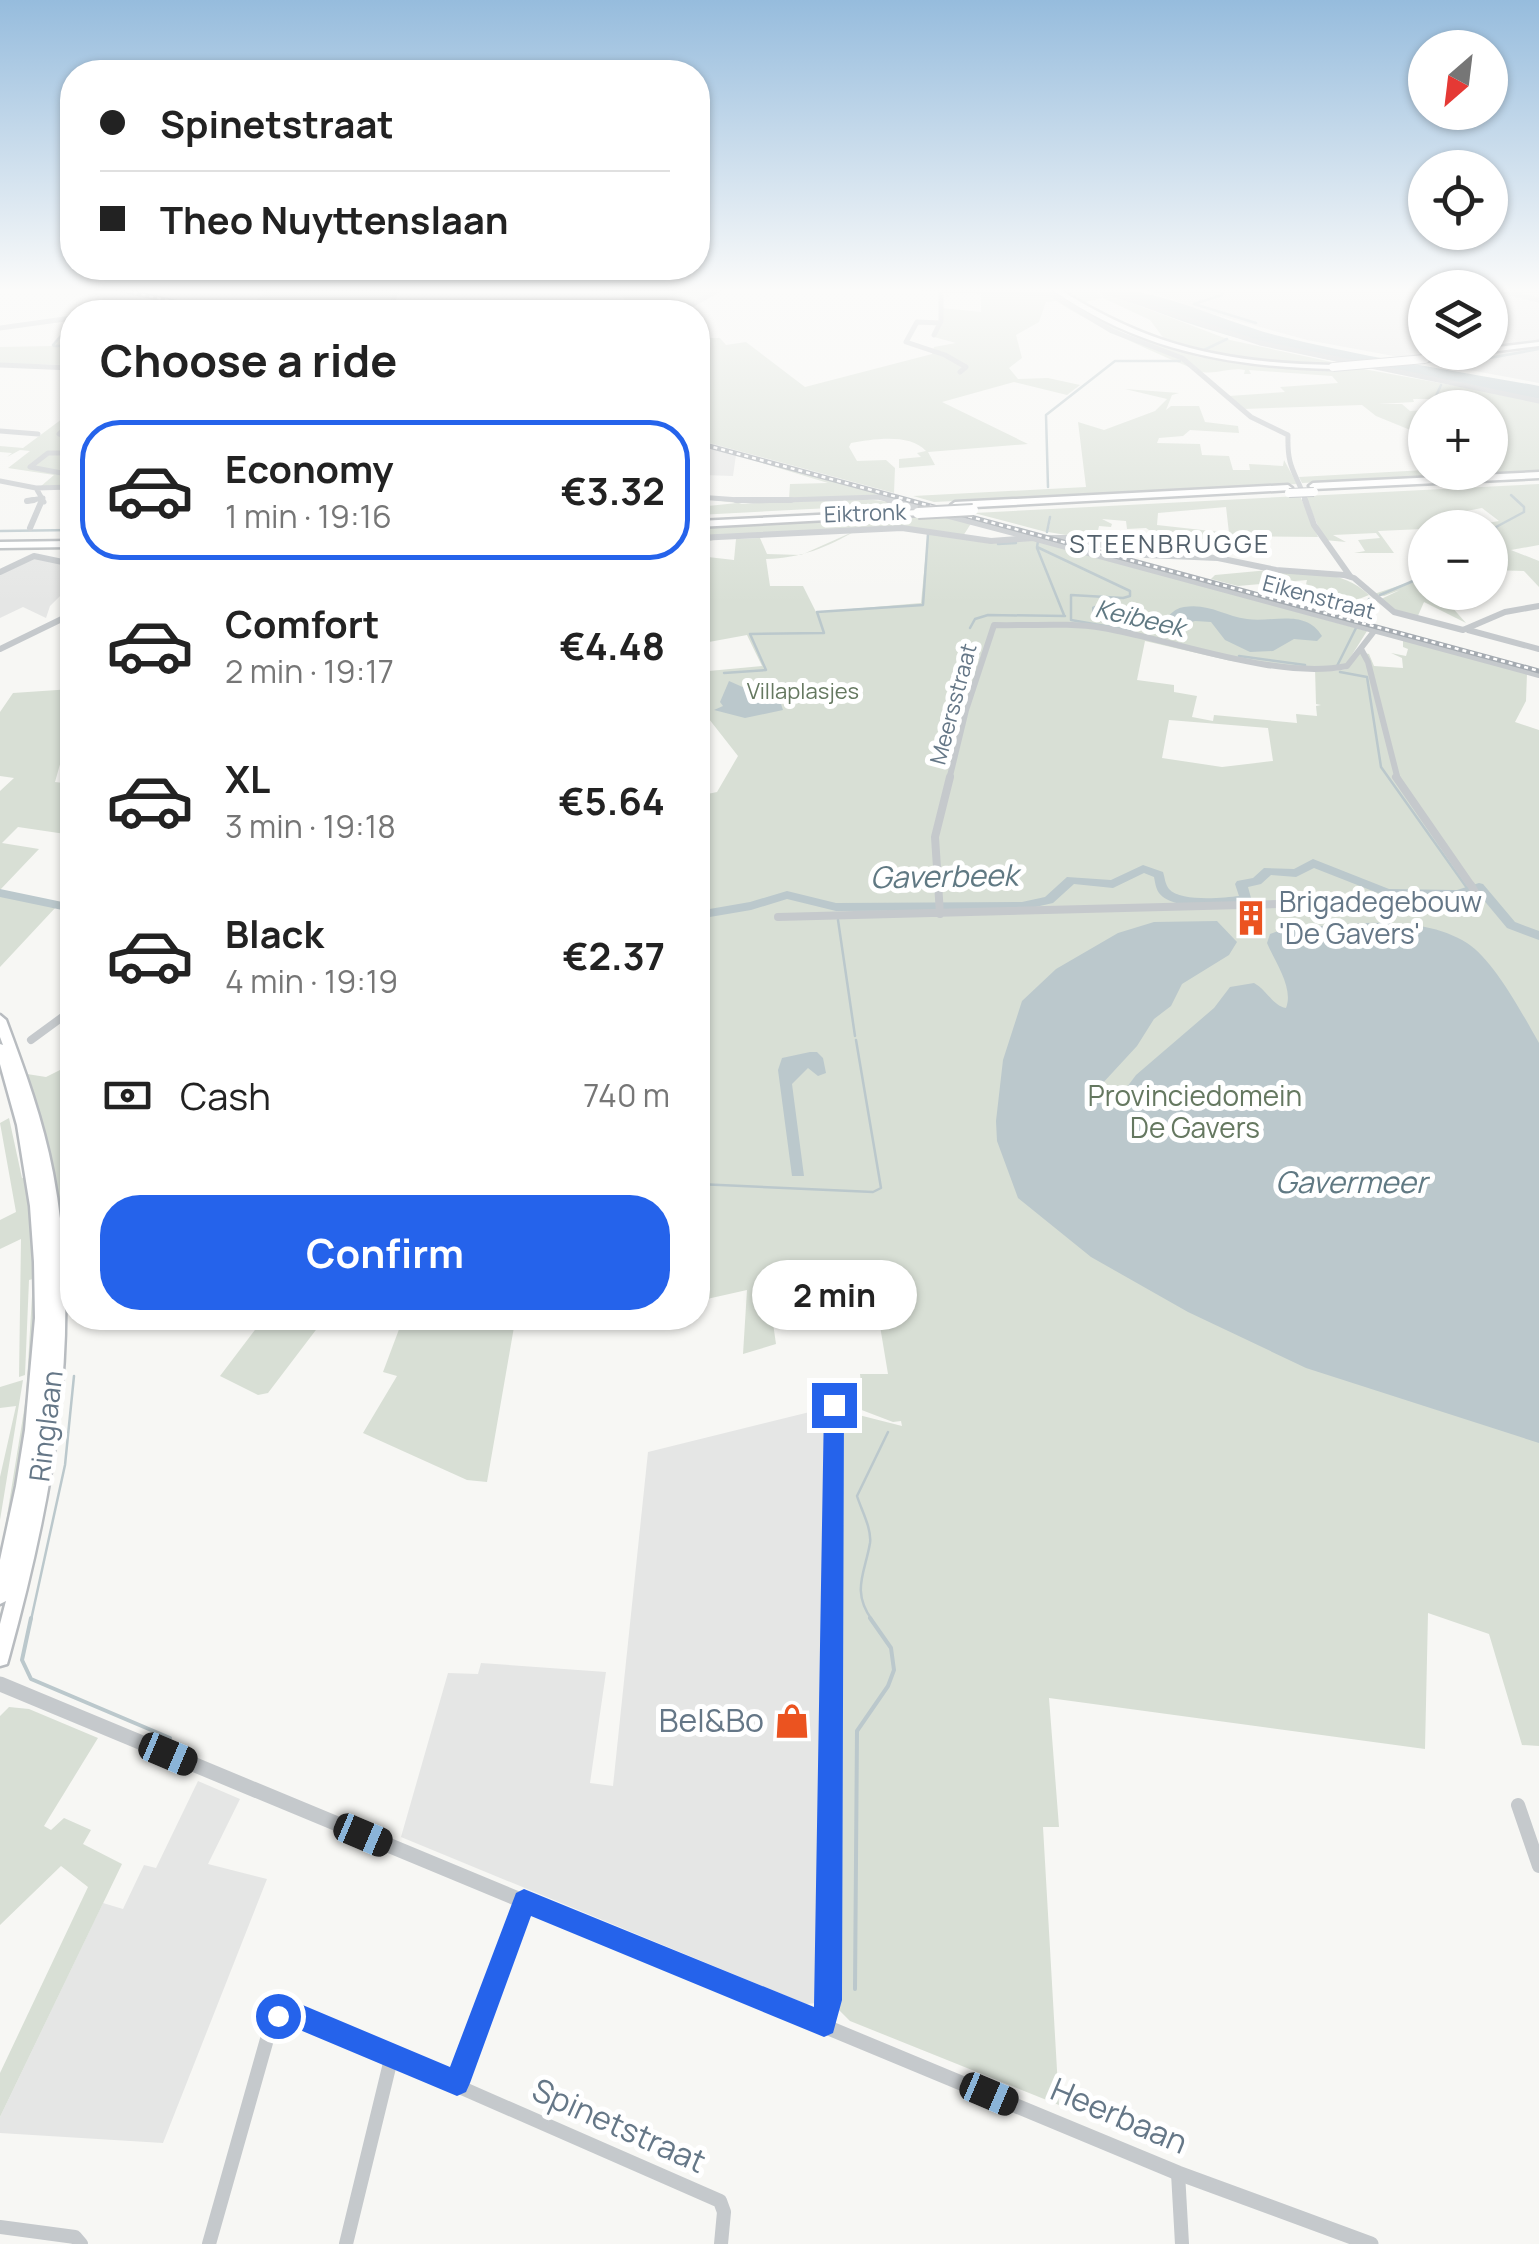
<!DOCTYPE html>
<meta charset="utf-8">
<style>
body{margin:0;font-family:Manrope,sans-serif;background:#f6f6f6;color:#222;height:100vh;display:flex;flex-direction:column;font-size:38px;white-space:nowrap}
*{box-sizing:border-box;margin:0}
p{font-size:32px;color:#767676}
.icon{flex:none;width:55px;height:55px;fill:none;stroke:currentColor;stroke-width:2;stroke-linecap:round;stroke-linejoin:round}
.map{position:relative;flex:1;overflow:hidden}
.sheet{position:absolute;left:60px;top:300px;width:650px;height:1030px;display:flex;flex-direction:column;background:#fff;border-radius:40px;box-shadow:0 2px 8px #0004}
.sheet>*{flex:none}
.hud{position:absolute;left:60px;top:60px;width:650px;height:220px;border-radius:40px;box-shadow:0 2px 8px #0004;display:grid;align-content:center;height:220px;padding:0 40px;background:#fff}
.needle{width:65px;rotate:208deg}
.buttons{position:absolute;left:1408px;top:30px;display:grid;gap:20px}
.buttons a{display:grid;place-items:center;width:100px;height:100px;border-radius:50%;background:#fff;box-shadow:0 2px 8px #0004;font-size:50px}
.end{position:absolute;width:45px;height:45px;margin:-22px;border:12px solid #2563eb;background:#fff;box-shadow:0 0 0 5px #fff}
.from{border-radius:50%}
.bubble{position:absolute;height:70px;border-radius:35px;background:#fff;box-shadow:0 2px 8px #0004;font-size:32px;font-weight:700;line-height:70px;text-align:center}
.car{position:absolute;width:30px;height:60px;margin:-30px -15px;border-radius:12px;box-shadow:0 0 8px 2px #0007;background:linear-gradient(#222 24%,#8ab4d8 0 40%,#222 0 76%,#8ab4d8 0 86%,#222 0)}
.hud b{display:flex;align-items:center;gap:35px;height:95px;font-size:38px}
.hud b+b{border-top:2px solid #e0e0e0}
.hud i{width:25px;height:25px;background:#222}
ul{padding:0;list-style:none}
li{display:flex;align-items:center;gap:30px;height:140px;margin:0 20px 15px;padding:0 20px;border:5px solid transparent;border-radius:40px}
li div{flex:1}
li b{display:block;font-size:38px}
li em{font-style:normal;font-weight:700}
li.active{border-color:#2563eb}
li>.icon{width:90px;height:90px;stroke-width:1.5}
h2{padding:0 40px;font-size:45px;line-height:120px}
.pay{display:flex;align-items:center;gap:25px;height:110px;padding:0 40px;font-size:38px}
.pay p{margin-inline-start:auto}
.button{display:flex;gap:20px;margin-top:auto;padding:20px 40px}
.button a{flex:1;height:115px;border-radius:40px;background:#2563eb;color:#fff;font-size:40px;font-weight:700;line-height:115px;text-align:center}
.map>svg:first-child{display:block}
.built{fill:#e5e6e5}
.green{fill:#d8dfd5;fill-rule:evenodd}
.water{fill:#bbc8cc}
.lines{fill:none;stroke-linecap:round;stroke-linejoin:round}
.stream-far1{stroke:#bbc8cc;stroke-width:2.5}
.stream{stroke:#bbc8cc;stroke-width:4}
.river{fill:#bbc8cc;fill-rule:evenodd}
.primary-casing{stroke:#b8bcc0;stroke-width:5}
.motorway-casing{stroke:#b7bbbe;stroke-width:5}
.minor-far4{stroke:#c5c9cc;stroke-width:5}
.minor-far3{stroke:#c5c9cc;stroke-width:6}
.minor-far2{stroke:#c5c9cc;stroke-width:8}
.minor-far1{stroke:#c5c9cc;stroke-width:10}
.minor{stroke:#c5c9cc;stroke-width:14}
.tertiary-far2{stroke:#c5c9cc;stroke-width:5}
.tertiary-far1{stroke:#c5c9cc;stroke-width:6}
.tertiary{stroke:#c5c9cc;stroke-width:15}
.primary{fill:#fff;fill-rule:evenodd}
.motorway{fill:#fff;fill-rule:evenodd}
.rail-casing{stroke:#a5abb1;stroke-width:5}
.rail{stroke:#fff;stroke-width:2.5;stroke-dasharray:4;stroke-linecap:butt}
.primary-bridge-casing{stroke:#b8bcc0;stroke-width:10;stroke-linecap:butt}
.motorway-bridge-far1-casing{stroke:#b7bbbe;stroke-width:10;stroke-linecap:butt}
.motorway-bridge-casing{stroke:#b7bbbe;stroke-width:14;stroke-linecap:butt}
.primary-bridge{stroke:#fff;stroke-width:8}
.motorway-bridge-far1{stroke:#fff;stroke-width:8}
.motorway-bridge{stroke:#fff;stroke-width:10}
.route{fill:#2563eb}
.labels{text-anchor:middle;stroke-width:10;stroke-linejoin:round;paint-order:stroke}
.far-street-label{font-size:22px;fill:#657787;stroke:#fff}
.far-park-label{font-size:22px;fill:#657860;stroke:#fff}
.far-neighbourhood-label{font-size:25px;letter-spacing:2.5px;fill:#53606b;stroke:#fff}
.far-water-label{font-size:25px;font-style:italic;fill:#607983;stroke:#fff}
.poi-label{font-size:28px;fill:#657787;stroke:#fff;text-anchor:start}
.park-label{font-size:28px;fill:#657860;stroke:#fff}
.street-label{font-size:28px;fill:#657787;stroke:#fff}
.water-label{font-size:30px;font-style:italic;fill:#607983;stroke:#fff}
.near-poi-label{font-size:32px;fill:#657787;stroke:#fff;text-anchor:end}
.near-street-label{font-size:32px;fill:#657787;stroke:#fff}
</style>
<div class="map">
<svg width="1539" height="2244" viewBox="0 0 1539 2244">
<rect width="100%" height="100%" fill="#f7f7f4"/>
<path class="built" d="M1144,289H1425V352H1490V289H1539V383L1307,340L1206,312Z
M698,444L736,455L733,476L702,475L698,495Z
M35,557L72,566V592L63,593L50,606L46,618L23,607L0,618V574Z
M830,1407L821,1986L817,2003L806,2004L401,1837L448,1673L478,1674L481,1663L606,1672L590,1783L613,1786L648,1452Z
M198,1781L240,1799L208,1864L267,1879L163,2143L0,2133V2117L103,1903L123,1909L144,1865L156,1868Z"/>
<path class="green" d="M253,289L303,293L307,289H395L388,312H240L266,293Z
M716,289L674,312H636L621,296L589,290Z
M1049,289L1125,334L1199,357L1279,368H1358L1539,401V472L1302,483L1299,477L1425,470L1490,472V408L1440,407L1435,399H1413L1414,402L1378,404H1402L1410,411L1425,410V436L1376,416L1362,405L1243,409L1229,396L1285,392L1280,387L1338,383L1332,376L1249,370L1251,374H1244L1245,370C1230,367 1212,376 1199,371C1157,354 1102,330 1056,301L1046,302L1039,322L1016,335L1022,358L1009,368L1018,379L1048,378L1080,385L1067,395L1014,382L942,402L1028,444L928,452L935,465L899,468V459L921,457L917,453L926,451C910,433 873,439 851,443L849,447L857,461L886,460L895,468L894,493L698,440V350L703,348L698,338H720L726,345L746,342L805,387L932,354L934,347L956,343L934,337L942,321V308L981,312V293L949,292L946,300L947,292H943Z
M1058,289H1095L1102,298L1082,303L1160,342L1165,340L1150,320L1103,298L1100,291L1230,340L1341,364C1234,368 1147,348 1058,289Z
M72,323V365L0,364V347L52,346Z
M1125,389L1179,393L1172,395L1166,410L1171,406H1199L1205,422L1238,426L1239,433L1190,430L1183,436L1159,438L1157,443L1200,444L1202,455L1229,456L1233,470H1250L1249,464L1283,466L1284,460L1297,484L934,502L913,496L1086,487L1078,422L1104,430L1155,411L1167,399Z
M66,416H72V486L40,487L54,475L8,468L30,451L20,450L7,457L12,453L0,452V446L23,448Z
M736,455L916,503L886,497L789,499L790,484L828,483Z
M1539,484V545L1511,550L1539,561V587L1524,571L1490,570L1495,538L1487,523L1499,521L1482,508L1456,513L1467,527L1378,531L1394,553H1354L1365,551L1358,540L1380,538L1376,533L1333,535L1346,542L1324,540L1305,496Z
M1300,496L1318,537L1208,536L1201,540L1204,556H1196L1194,541L1161,538L1146,528L1127,529L1126,521L1102,519L1112,524L1111,527L1099,526L1096,540L1048,532L1051,518L1046,532L974,513ZM1226,507L1229,533L1157,525L1158,513Z
M698,498L747,501L739,504L858,498L905,504L698,515V507L737,503Z
M946,515L972,522L963,536L905,527L698,536V527Z
M857,530C826,548 801,558 766,559L770,586H803L816,612L921,603L928,531L969,539L1034,540L1367,631L1345,666L1331,671L1347,669L1360,652L1369,654L1374,666L1403,668L1402,658L1391,653L1406,656L1408,649L1403,647V639L1527,673L1526,701L1515,722L1539,730V1746L1522,1745L1489,1634L1428,1613L1425,1749L1049,1698L1059,1827H1043L1059,2105L850,2021L837,2008L839,1410L902,1426L901,1421L893,1422L838,1401L836,1387L861,1383L860,1374H888L879,1320L857,1321L853,1309L773,1323L776,1344L743,1354L747,1290L698,1301V922L705,921L698,919L703,915V825L698,824V796L717,792L738,756L698,705V672L762,666L747,635L698,644V593L707,591V579L698,580V552H702L701,539L713,540L706,542L708,557L734,560L736,539L760,538L767,554L801,555ZM1145,641L1231,661L1315,668L1316,704L1321,705L1316,706L1317,716L1296,714L1297,723L1214,715L1213,721L1192,717L1197,696L1174,692V685L1137,680ZM1169,720L1268,728L1273,761L1222,767L1162,758Z
M1269,570C1304,573 1342,569 1369,595L1349,603L1305,589L1307,580L1238,586L1211,579L1215,575Z
M1425,577V592H1480L1460,598L1455,594L1442,596L1466,623L1424,602L1417,618L1395,611L1379,600L1400,590L1384,596L1374,594Z
M72,689L66,743L55,782L72,784V835L18,827L2,843L39,849L0,890V791L14,778L0,776V712L13,693Z
M0,895L56,907L0,967Z
M72,1064V1299L62,1302C57,1224 53,1149 27,1074L46,1077Z
M9,1118L22,1178L27,1177L36,1314L24,1435L0,1559L26,1398L33,1279L29,1280L25,1375L19,1377L21,1239L0,1249V1220L16,1212L0,1123Z
M264,1318H325L268,1393L258,1395L220,1376Z
M387,1318H564L514,1327L487,1482L467,1480L363,1433L397,1376L383,1372L401,1324Z
M23,1380L0,1520V1477L16,1406L0,1408V1387Z
M9,1707L29,1709L98,1738L44,1826L51,1830L64,1818L91,1830L83,1844L122,1864L0,2117V2073L88,1887L61,1866L0,1925V1716Z"/>
<path class="water" d="M1105,289C1162,289 1219,320 1275,335C1362,357 1451,370 1539,386V399C1402,371 1229,352 1105,289Z
M1099,604L1139,611L1158,623C1169,619 1171,609 1184,607C1209,603 1224,616 1247,619C1272,623 1305,608 1322,636L1317,641L1294,639L1273,651L1250,652L1225,640L1211,622L1195,621L1162,630L1129,615L1092,612V607Z
M729,681L781,704L783,710L745,718L714,710L723,706L720,702Z
M1217,921L1237,942L1229,955L1182,984L1171,1006L1154,1019L1137,1046L1101,1085L1103,1091H1124L1136,1075L1214,1008L1230,987L1254,983C1267,990 1272,1005 1286,1008C1294,988 1275,962 1267,943L1270,934L1284,929C1341,926 1415,911 1467,943C1494,960 1523,1015 1539,1043V1443L1306,1368L1188,1312L1091,1257L1018,1198L997,1141L996,1121L1003,1060L1022,1001L1056,969L1118,933L1154,922Z
M810,1052H817L823,1058L826,1073L818,1076L808,1068L792,1084L804,1176H792L778,1070L782,1058Z"/>
<g class="lines">
<path class="stream-far1" d="M1225,289L1222,295L1194,304L1256,323
M53,345L72,323
M54,346H72
M1204,350L1227,339
M1451,365L1539,349
M1441,385L1436,396L1445,408
M1048,487L1046,415L1115,361H1180
M0,531L72,530
M1047,532L1050,517
M1038,541L1037,547L1130,591V596L1123,598L1071,595V620L1134,631
M998,544L1016,543
M1037,548L1064,615
M1490,550L1497,540L1496,527L1524,512V507L1511,495
M1380,595L1425,576
M1360,619L1369,599
M970,628L975,619L988,615L1065,616
M1239,656L1305,665
M1337,666L1356,628
M1340,672L1367,677L1381,767L1467,888
M724,673L766,670L750,634L824,633L817,612L923,605L928,534
M698,849H705L701,914
M838,920L855,1036
M698,1184L873,1192L881,1188L856,1040
M31,1620L65,1465L74,1376
M872,1620C851,1591 865,1573 870,1543C872,1529 861,1509 857,1496L888,1432"/>
<path class="stream" d="M31,1618L22,1660L31,1679L170,1738
M855,1989L857,1731L888,1686L894,1670L891,1648L870,1618"/>
<path class="river" d="M1313,859L1389,889L1457,890L1479,883L1483,884L1515,922L1539,931V940L1507,928L1477,892L1458,898L1388,897L1314,868L1296,877L1271,875L1261,884L1248,887L1251,898L1249,901C1229,906 1174,912 1159,893C1156,889 1155,882 1154,877L1144,873L1113,888L1074,884L1053,903L1022,910L836,911L787,899L751,910L698,919V911L750,902L787,891L836,903L1022,902L1045,897L1067,877L1111,880L1143,865L1163,872C1165,878 1165,884 1169,889C1180,902 1223,898 1239,896L1235,884L1237,881L1253,878L1264,868L1294,869Z
M0,889L72,904V912L0,897Z"/>
<defs>
<path id="primary" d="M1051,289H1059C1151,347 1225,363 1333,365L1336,367L1333,369C1229,367 1138,350 1051,289Z
M1539,342V346L1490,352V348Z
M1456,352H1476L1425,361L1422,359Z
M0,1015L6,1020C25,1071 43,1120 53,1173C84,1335 52,1501 9,1657L7,1664L0,1666V1624L6,1601L0,1604V1560L16,1486L25,1430L35,1318L34,1262L30,1206L17,1125L0,1064V1044L3,1045L0,1037Z"/>
<path id="motorway" d="M1539,472V478L1313,489L1309,486L1313,483Z
M1288,485L1292,488L1291,490L955,508L951,505L955,502Z
M918,510L922,513L921,515L698,527V521Z
M72,541V547L0,548V542Z"/>
</defs>
<use href="#primary" class="primary-casing"/>
<use href="#motorway" class="motorway-casing"/>
<path class="minor-far4" d="M924,289L1051,294L1112,331L1182,358L1251,417L1288,435C1287,471 1296,471 1306,502
M1097,289L1260,343L1539,401
M940,323L917,322L906,342L945,355L966,367L960,372
M0,328L72,318
M934,335L941,321V290
M0,365L72,368
M72,423L59,434L72,437
M0,431L38,434
M72,453H48L30,467L72,475
M0,481L36,488L72,487
M36,488L44,502
M27,501L43,498"/>
<path class="minor-far3" d="M1305,500L1314,525L1350,576
M27,501L34,500
M30,528L42,500
M698,538L902,528L991,541L1033,538L1539,675
M0,572L34,556L72,564
M1468,630L1539,649
M1361,649L1368,662L1398,780
M949,780L966,710L994,625C1029,626 1068,622 1103,628C1174,640 1276,680 1347,666L1375,630"/>
<path class="minor-far2" d="M1396,777L1470,884
M940,914L935,837L950,777
M778,917L1469,899L1476,894L1471,885
M31,1040L72,1010"/>
<path class="minor-far1" d="M832,1620L834,1405"/>
<path class="minor" d="M1518,1805L1539,1866
M824,2024L829,2000L832,1618
M457,2083L524,1901
M1178,2173L1182,2244
M0,2227L75,2237L81,2244
M209,2244L271,2025L286,2011L720,2201L724,2212L721,2244
M346,2244L392,2055"/>
<path class="tertiary-far2" d="M1494,289L1539,300
M389,312L397,289
M679,312L720,289
M698,497L753,501L878,497L898,502"/>
<path class="tertiary-far1" d="M736,500H791
M888,500L1033,538H1072L1146,555L1218,558L1276,570L1344,575L1354,578L1394,612L1463,630L1505,612L1539,606
M0,649L72,614"/>
<path class="tertiary" d="M0,1684L1178,2173L1371,2244"/>
<use href="#primary" class="primary"/>
<use href="#motorway" class="motorway"/>
<defs>
<path id="rail" d="M118,289L218,312
M698,443L1539,671"/>
</defs>
<use href="#rail" class="rail-casing"/>
<use href="#rail" class="rail"/>
<defs>
<path id="primary-bridge" d="M1333,367L1425,359"/>
<path id="motorway-bridge-far1" d="M1289,493L1314,492"/>
<path id="motorway-bridge" d="M918,513L973,510"/>
</defs>
<use href="#primary-bridge" class="primary-bridge-casing"/>
<use href="#motorway-bridge-far1" class="motorway-bridge-far1-casing"/>
<use href="#motorway-bridge" class="motorway-bridge-casing"/>
<use href="#primary-bridge" class="primary-bridge"/>
<use href="#motorway-bridge-far1" class="motorway-bridge-far1"/>
<use href="#motorway-bridge" class="motorway-bridge"/>
</g>
<linearGradient id="sky" x2="0" y2="1"><stop stop-color="#96bcdd"/><stop offset="0.48" stop-color="#fbfbfa"/><stop offset="1" stop-color="#fbfbfa" stop-opacity="0"/></linearGradient>
<rect width="1539" height="604" fill="url(#sky)"/>
<path class="route" d="M834,1396L844,1405L842,2000L833,2033L824,2037L531,1916L470,2083L466,2092L457,2096L288,2025L278,2028L269,2025L266,2016L269,2006L286,1998L450,2067L516,1893L524,1889L814,2007L824,1405Z"/>
<defs>
<symbol id="building-bare" viewBox="-9 -9 18 18"><path d="M-4-6H4V6H1V3H-1V6H-4ZM-2.5-4.3h1.7v1.8h-1.7ZM.8-4.3h1.7v1.8H.8ZM-2.5-1h1.7V.8h-1.7ZM.8-1h1.7V.8H.8Z" fill="#eb5320" stroke="#fff" stroke-width="2.5" paint-order="stroke"/></symbol>
<symbol id="shop-bare" viewBox="-9 -9 18 18"><path d="M-5-2.5h2.3a2.7 3.5 0 0 1 5.4 0H5L5.5 6h-11ZM-1.5-2.5h3a1.5 2.3 0 0 0-3 0Z" fill="#eb5320" stroke="#fff" stroke-width="2.5" paint-order="stroke"/></symbol>
</defs>
<g fill-rule="evenodd">
<use href="#building-bare" x="1226" y="893" width="50" height="50"/>
<use href="#shop-bare" x="767" y="1696" width="50" height="50"/>
</g>
<g class="labels">
<g class="far-street-label">
<text transform="translate(865 513) rotate(-2)" y="8">Eiktronk</text>
<text transform="translate(1319 597) rotate(15)" y="8">Eikenstraat</text>
<text transform="translate(953 704) rotate(-75)" y="8">Meersstraat</text>
</g>
<g class="far-park-label">
<text x="803" y="699">Villaplasjes</text>
</g>
<g class="far-neighbourhood-label">
<text x="1170" y="553">STEENBRUGGE</text>
</g>
<g class="far-water-label">
<text transform="translate(1140 618) rotate(13)" y="9">Keibeek</text>
</g>
<g class="poi-label">
<text x="1279" y="912">Brigadegebouw<tspan x="1279" dy="32">'De Gavers'</tspan></text>
</g>
<g class="park-label">
<text x="1195" y="1106">Provinciedomein<tspan x="1195" dy="32">De Gavers</tspan></text>
</g>
<g class="street-label">
<text transform="translate(46 1426) rotate(-83)" y="10">Ringlaan</text>
</g>
<g class="water-label">
<text transform="translate(944 877) rotate(-1)" y="10">Gaverbeek</text>
<text x="1351" y="1193">Gavermeer</text>
</g>
<g class="near-poi-label">
<text x="764" y="1732">Bel&amp;Bo</text>
</g>
<g class="near-street-label">
<text transform="translate(1119 2116) rotate(23)" y="11">Heerbaan</text>
<text transform="translate(619 2126) rotate(24)" y="11">Spinetstraat</text>
</g>
</g>
</svg>
<div class="buttons">
<a><svg class="needle" viewBox="-14 -14 28 28"><path d="M0-13l5 13h-10z" fill="#e53935"/><path d="M0 13l5-13h-10z" fill="#767676"/></svg></a>
<a><svg class="icon" aria-label="locate" viewBox="0 0 24 24"><circle cx="12" cy="12" r="6"/><path d="M12 2v4M12 18v4M2 12h4M18 12h4"/></svg></a>
<a><svg class="icon" aria-label="layers" viewBox="0 0 24 24"><path d="M12 4l9 5-9 5-9-5zM3 14l9 5 9-5"/></svg></a>
<a>+</a>
<a>−</a>
</div>
<i class="end from" style="left:278px;top:2016px"></i>
<i class="end" style="left:834px;top:1405px"></i>
<div class="bubble" style="left:752px;top:1260px;width:165px">2 min</div>
<i class="car" style="left:168px;top:1754px;rotate:113deg"></i>
<i class="car" style="left:363px;top:1835px;rotate:113deg"></i>
<i class="car" style="left:989px;top:2094px;rotate:113deg"></i>
<div class="hud">
<b><i class="from"></i>Spinetstraat</b>
<b><i></i>Theo Nuyttenslaan</b>
</div>
<section class="sheet">
<h2>Choose a ride</h2>
<ul>
<li class="active"><svg class="icon" aria-label="car" viewBox="0 0 24 24"><path d="M5 17H2v-5l4-1 3-4h7l3 4 3 1v5h-3M9 17h6M6 11h13"/><circle cx="7" cy="17" r="2"/><circle cx="17" cy="17" r="2"/></svg><div><b>Economy</b><p>1 min · 19:16</p></div><em>€3.32</em></li>
<li><svg class="icon" aria-label="car" viewBox="0 0 24 24"><path d="M5 17H2v-5l4-1 3-4h7l3 4 3 1v5h-3M9 17h6M6 11h13"/><circle cx="7" cy="17" r="2"/><circle cx="17" cy="17" r="2"/></svg><div><b>Comfort</b><p>2 min · 19:17</p></div><em>€4.48</em></li>
<li><svg class="icon" aria-label="car" viewBox="0 0 24 24"><path d="M5 17H2v-5l4-1 3-4h7l3 4 3 1v5h-3M9 17h6M6 11h13"/><circle cx="7" cy="17" r="2"/><circle cx="17" cy="17" r="2"/></svg><div><b>XL</b><p>3 min · 19:18</p></div><em>€5.64</em></li>
<li><svg class="icon" aria-label="car" viewBox="0 0 24 24"><path d="M5 17H2v-5l4-1 3-4h7l3 4 3 1v5h-3M9 17h6M6 11h13"/><circle cx="7" cy="17" r="2"/><circle cx="17" cy="17" r="2"/></svg><div><b>Black</b><p>4 min · 19:19</p></div><em>€2.37</em></li>
</ul>
<div class="pay"><svg class="icon" aria-label="cash" viewBox="0 0 24 24"><path d="M3 7h18v10H3z"/><circle cx="12" cy="12" r="2"/></svg>Cash<p>740 m</p></div>
<div class="button"><a>Confirm</a></div>
</section>
</div>
